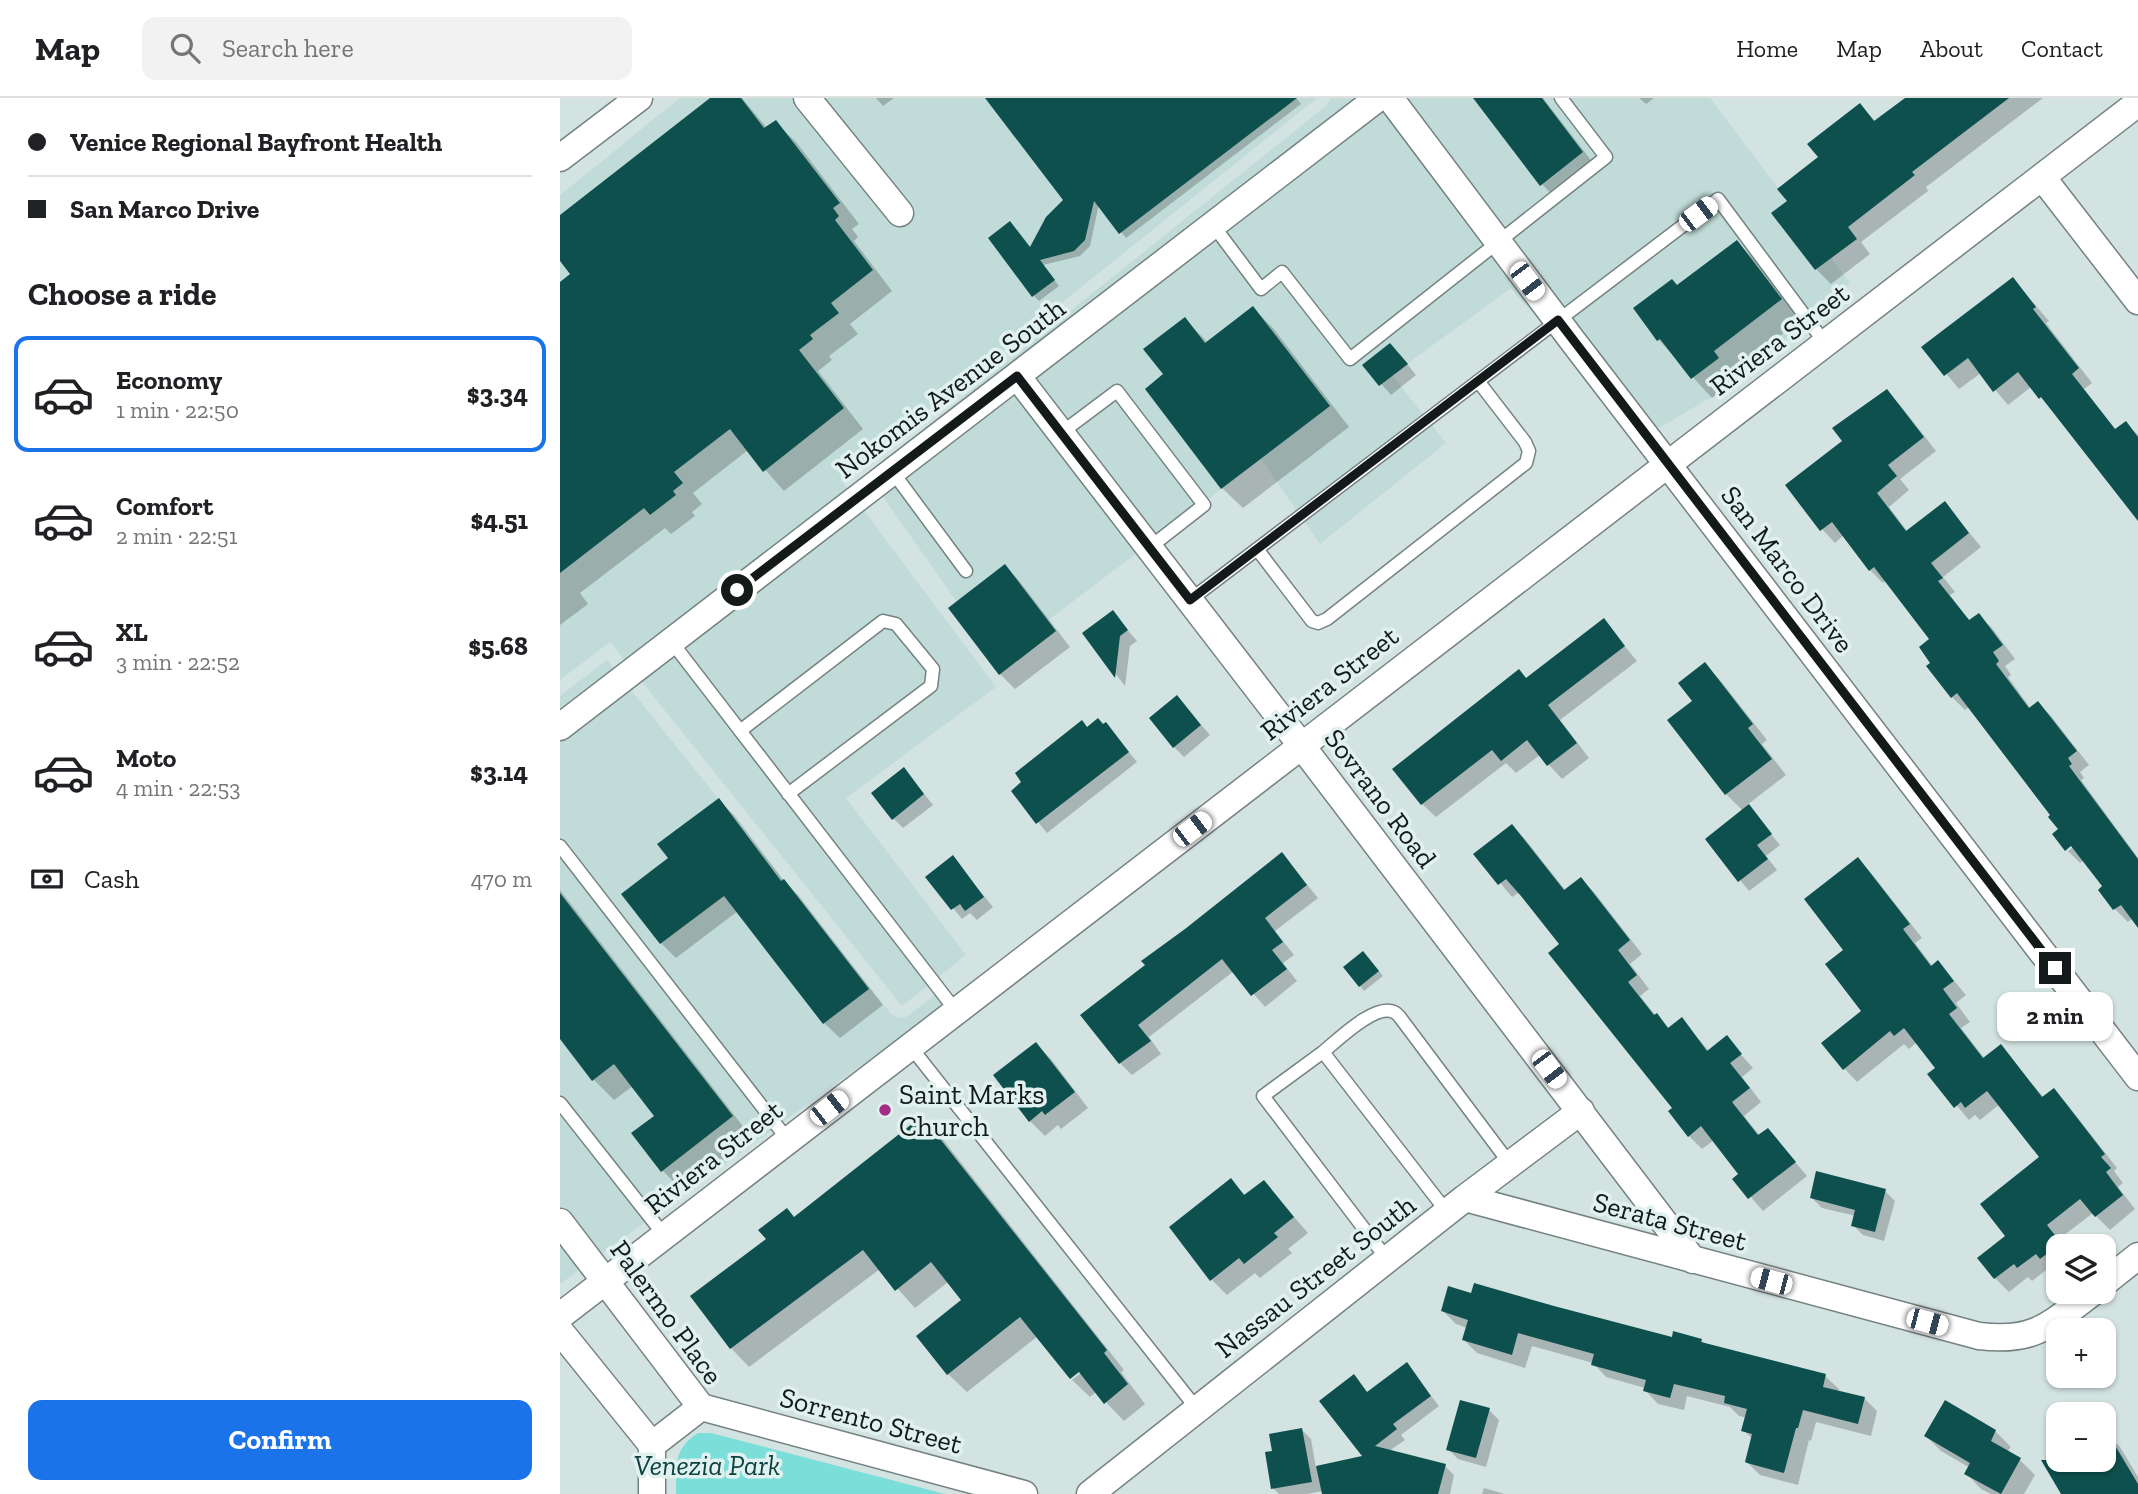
<!DOCTYPE html>
<meta charset="utf-8">
<style>
body{margin:0;font-family:"Zilla Slab",serif;background:#f2f2f2;color:#202124;height:100vh;display:flex;flex-direction:column;font-size:26px;white-space:nowrap}
*{box-sizing:border-box;margin:0}
p{font-size:23px;color:#757577}
.icon{flex:none;width:38px;height:38px;fill:none;stroke:currentColor;stroke-width:2;stroke-linecap:round;stroke-linejoin:round}
.map{position:relative;flex:1;overflow:hidden}
.side{display:flex;flex-direction:column;background:#fff;width:560px}
.side>*{flex:none}
.hud{display:grid;align-content:center;height:154px;padding:0 28px;background:#fff}
.buttons{position:absolute;left:1486px;top:1136px;display:grid;gap:14px}
.buttons a{display:grid;place-items:center;width:70px;height:70px;border-radius:14px;background:#fff;box-shadow:0 2px 5px #0004;font-size:35px}
.end{position:absolute;width:32px;height:32px;margin:-16px;border:9px solid #141a19;background:#fff;box-shadow:0 0 0 4px #fff}
.from{border-radius:50%}
.bubble{position:absolute;height:49px;border-radius:14px;background:#fff;box-shadow:0 2px 5px #0004;font-size:23px;font-weight:700;line-height:49px;text-align:center}
.car{position:absolute;width:21px;height:42px;margin:-21px -10px;border-radius:9px;box-shadow:0 0 5px 2px #0007;background:linear-gradient(#fff 24%,#345 0 40%,#fff 0 76%,#345 0 86%,#fff 0)}
.hud b{display:flex;align-items:center;gap:24px;height:66px;font-size:26px}
.hud b+b{border-top:2px solid #e0e0e0}
.hud i{width:18px;height:18px;background:#202124}
ul{padding:0;list-style:none}
li{display:flex;align-items:center;gap:21px;height:116px;margin:0 14px 10px;padding:0 14px;border:4px solid transparent;border-radius:14px}
li div{flex:1}
li b{display:block;font-size:26px}
li em{font-style:normal;font-weight:700}
li.current{border-color:#1a73e8}
li>.icon{width:63px;height:63px;stroke-width:1.5}
h2{padding:0 28px;font-size:32px;line-height:84px}
.pay{display:flex;align-items:center;gap:18px;height:77px;padding:0 28px;font-size:26px}
.pay p{margin-inline-start:auto}
.action{display:flex;gap:14px;margin-top:auto;padding:14px 28px}
.action a{flex:1;height:80px;border-radius:14px;background:#1a73e8;color:#fff;font-size:28px;font-weight:700;line-height:80px;text-align:center}
header{display:flex;align-items:center;gap:42px;box-sizing:border-box;height:98px;padding:0 35px;background:#fff;border-bottom:2px solid #e0e0e0}
header strong{font-size:33px}
nav{display:flex;gap:38px;margin-inline-start:auto;font-size:24px}
.search{width:490px;height:63px;background:#f2f2f2;display:flex;align-items:center;gap:18px;box-sizing:border-box;padding:0 24px;border-radius:14px;color:#757577;font-size:26px}
main{display:flex;flex:1;min-height:0}
.map>svg:first-child{display:block}
.built{fill:#c1dbd8}
.green{fill:#7cded9}
.shadow{fill:#0003}
.building{fill:#0d504d}
.lines{fill:none;stroke-linecap:round;stroke-linejoin:round}
.service-casing{stroke:#748281;stroke-width:15}
.minor-casing{stroke:#748281;stroke-width:29}
.service{stroke:#fff;stroke-width:12}
.minor{stroke:#fff;stroke-width:26}
.route{stroke:#141a19;stroke-width:9}
.poi-dot{fill:#a32c84;stroke:#e0f1ef;stroke-width:2.5}
.labels{text-anchor:middle;stroke-width:7;stroke-linejoin:round;paint-order:stroke}
.street-label{font-size:28px;fill:#141a19;stroke:#e0f1ef}
.poi-label{font-size:28px;fill:#141a19;stroke:#e0f1ef;text-anchor:start}
.park-label{font-size:28px;font-style:italic;fill:#0c4240;stroke:#e0f1ef}
</style>
<header>
<strong>Map</strong>
<div class="search"><svg class="icon" aria-label="search" viewBox="0 0 24 24"><circle cx="10" cy="10" r="6"/><path d="M15 15l6 6"/></svg>Search here</div>
<nav><a>Home</a><a>Map</a><a>About</a><a>Contact</a></nav>
</header>
<main>
<section class="side">
<div class="hud">
<b><i class="from"></i>Venice Regional Bayfront Health</b>
<b><i></i>San Marco Drive</b>
</div>
<h2>Choose a ride</h2>
<ul>
<li class="current"><svg class="icon" aria-label="car" viewBox="0 0 24 24"><path d="M5 17H2v-5l4-1 3-4h7l3 4 3 1v5h-3M9 17h6M6 11h13"/><circle cx="7" cy="17" r="2"/><circle cx="17" cy="17" r="2"/></svg><div><b>Economy</b><p>1 min · 22:50</p></div><em>$3.34</em></li>
<li><svg class="icon" aria-label="car" viewBox="0 0 24 24"><path d="M5 17H2v-5l4-1 3-4h7l3 4 3 1v5h-3M9 17h6M6 11h13"/><circle cx="7" cy="17" r="2"/><circle cx="17" cy="17" r="2"/></svg><div><b>Comfort</b><p>2 min · 22:51</p></div><em>$4.51</em></li>
<li><svg class="icon" aria-label="car" viewBox="0 0 24 24"><path d="M5 17H2v-5l4-1 3-4h7l3 4 3 1v5h-3M9 17h6M6 11h13"/><circle cx="7" cy="17" r="2"/><circle cx="17" cy="17" r="2"/></svg><div><b>XL</b><p>3 min · 22:52</p></div><em>$5.68</em></li>
<li><svg class="icon" aria-label="car" viewBox="0 0 24 24"><path d="M5 17H2v-5l4-1 3-4h7l3 4 3 1v5h-3M9 17h6M6 11h13"/><circle cx="7" cy="17" r="2"/><circle cx="17" cy="17" r="2"/></svg><div><b>Moto</b><p>4 min · 22:53</p></div><em>$3.14</em></li>
</ul>
<div class="pay"><svg class="icon" aria-label="cash" viewBox="0 0 24 24"><path d="M3 7h18v10H3z"/><circle cx="12" cy="12" r="2"/></svg>Cash<p>470 m</p></div>
<div class="action"><a>Confirm</a></div>
</section>
<div class="map">
<svg width="1578" height="1396" viewBox="0 0 1578 1396">
<rect width="100%" height="100%" fill="#d3e3e2"/>
<path class="built" d="M120,0H757L281,382L436,589L286,700L406,857L342,908L50,544L0,582V97Z
M771,0H1150L1290,185L1179,283L1082,340L951,190L832,277L886,345L760,446L701,361L437,561L307,376L766,8Z
M47,562L331,916L338,920L346,919L375,897L384,907L0,1186V598Z"/>
<path class="green" d="M138,1335H151L385,1396H116C117,1370 112,1351 138,1335Z"/>
<path class="shadow" d="M153,0H182L207,30L215,24L236,44L299,126L292,131L298,139L294,143L332,193L290,226L298,236L269,258L272,262L258,273L303,331L224,393L188,352L133,395L142,406L132,414L135,418L111,436L105,430L20,495L28,506L0,527V186L12,176L0,161V119Z
M316,0H334L323,8Z
M427,0H736L741,6L566,140L539,106L530,148L520,158L483,167L499,188L479,203L474,198L471,151L506,102Z
M917,0H983L1037,70L997,102L982,86Z
M1079,0H1094L1086,6Z
M1348,0H1483L1366,89L1368,93L1301,144L1310,156L1271,186L1256,171L1214,115L1229,104L1300,7L1316,24Z
M1177,144L1197,164L1241,222L1173,274L1178,281L1152,300L1099,242L1117,189Z
M1453,181L1489,223L1486,225L1532,285L1524,291L1556,332L1565,325L1578,337V421L1495,314L1471,289L1448,307L1421,275L1399,291L1364,249Z
M693,210L713,230L789,329L683,410L662,390L606,277L625,221L648,245Z
M840,257L856,277L831,297L805,267Z
M1327,294L1340,307L1376,353L1340,381L1349,392L1329,409L1348,434L1385,405L1421,449L1383,479L1395,494L1390,497L1410,523L1418,517L1432,530L1455,561L1445,568L1451,577L1448,579L1471,611L1478,605L1491,618L1529,667L1520,674L1524,680L1521,682L1578,760V827L1573,820L1568,824L1555,811L1545,789L1524,762L1520,765L1508,753L1519,744L1501,732L1493,718L1409,609L1405,612L1392,599L1373,565L1372,541L1326,482L1323,485L1310,472L1284,437L1275,445L1262,431L1285,343Z
M445,468L460,484L510,549L455,591L440,576Z
M552,514L577,543L570,548L565,588L524,535Z
M1044,523L1077,563L1000,622L1029,660L1002,681L980,657L956,675L946,665L876,719L862,706L967,581Z
M1145,567L1160,582L1207,642L1202,646L1226,677L1187,707L1220,747L1206,758L1217,772L1189,793L1147,741L1183,713L1166,696L1109,622L1134,603Z
M617,599L650,637L624,659L614,649Z
M546,626L577,664L487,735L453,693L528,631Z
M353,682L373,707L343,730L333,720Z
M158,702L174,717L224,783L239,798L323,907L280,940L264,925L178,813L116,860L101,845L64,796L110,761Z
M952,728L965,741L1006,793L1021,781L1034,794L1082,856L1070,866L1089,891L1080,898L1096,918L1110,931L1122,922L1149,953L1166,940L1193,970L1182,979L1201,1004L1184,1018L1200,1038L1208,1032L1247,1078L1203,1113L1175,1081L1181,1076L1154,1042L1142,1051L1129,1038L1115,1010L1002,847L960,794L952,799L916,756Z
M722,756L758,800L715,833L734,857L723,865L737,883L705,909L674,873L589,939L601,956L572,977L560,965L587,867Z
M393,760L433,809L417,822L410,815L402,821L368,779Z
M1298,762L1311,775L1362,840L1355,845L1373,869L1378,864L1406,897L1396,905L1410,924L1401,930L1425,961L1441,949L1484,1000L1494,992L1507,1006L1557,1070L1554,1073L1563,1085L1558,1089L1575,1111L1550,1132L1533,1115L1499,1141L1505,1148H1498V1171L1495,1174L1490,1169L1472,1183L1468,1179L1449,1194L1435,1180L1448,1138L1482,1060L1440,1006L1420,1022L1415,1017L1409,1022L1370,976L1377,970L1357,944L1349,951L1344,946L1297,984L1284,970L1304,914L1286,853Z
M0,792L192,1040L123,1093L103,1073L73,1036L96,1018L73,988L54,1002L34,982L0,938Z
M808,859L823,878L804,893L785,869Z
M476,946L491,961L528,1010L501,1031L498,1027L485,1038L470,1023Z
M362,1020L381,1039L564,1272L561,1274L585,1306L564,1323L536,1294L530,1299L512,1282L527,1270L478,1238L407,1294L388,1276L403,1203L388,1184L355,1210L320,1171L189,1269L171,1250L234,1121Z
M671,1083L686,1098L704,1084L748,1135L728,1151L732,1155L700,1180L695,1175L667,1197L652,1182Z
M1325,1093L1335,1103L1324,1143L1303,1137L1293,1127L1296,1118L1262,1110L1252,1100Z
M912,1197L1113,1241L1141,1242L1146,1247L1265,1278L1279,1291L1278,1294L1304,1300L1317,1313L1311,1338L1256,1324L1251,1343L1249,1342L1238,1387L1200,1377L1187,1364L1193,1341L1183,1332L1187,1320L1179,1318L1170,1309L1127,1298L1124,1312L1098,1306L1085,1292V1290L1046,1279L1033,1265L972,1248L965,1270L917,1255L904,1242L907,1230L896,1226L883,1213Z
M847,1267L879,1308L841,1337L845,1342L829,1353L885,1368L894,1377L890,1396H764L763,1393L747,1396H719L713,1390L714,1354L741,1331L751,1341L756,1370L805,1359L794,1279L808,1295Z
M929,1312L939,1322L926,1369L898,1361L888,1351Z
M1435,1333L1451,1349L1447,1354L1460,1362L1475,1377L1464,1396H1431L1421,1391L1406,1375L1410,1370L1381,1353L1366,1338Z
M1545,1333L1560,1349L1578,1379V1396H1503L1487,1368L1498,1361L1544,1362Z
M924,1390L945,1396H922Z"/>
<path class="building" d="M150,0H181L204,30L216,22L280,105L273,110L279,118L275,122L313,172L271,205L279,215L250,237L253,241L239,252L284,310L203,374L170,331L114,374L123,385L113,393L116,397L90,417L84,410L0,475V184L10,176L0,163V117Z
M425,0H737L559,136L534,103L525,142L514,153L480,162L495,182L472,199L428,140L450,123L470,149L486,119L503,102Z
M913,0H982L1023,54L980,88Z
M1345,0H1449L1352,74L1355,77L1288,129L1297,141L1255,172L1211,115L1227,103L1217,91L1258,59L1247,46L1300,5L1314,23Z
M1177,142L1222,201L1154,253L1159,260L1131,281L1100,241L1097,243L1073,210L1112,181L1117,187Z
M1453,179L1476,209L1473,211L1519,270L1512,276L1555,331L1566,323L1578,339V423L1481,299L1479,301L1458,274L1433,294L1408,260L1384,278L1361,249Z
M693,208L770,308L661,391L585,291L603,276L583,251L625,219L645,245Z
M830,245L848,266L819,288L802,267Z
M1327,291L1364,339L1328,367L1337,378L1317,395L1346,433L1385,403L1409,435L1371,465L1383,480L1378,483L1409,522L1419,515L1443,547L1433,554L1439,563L1436,566L1469,610L1478,603L1517,653L1508,660L1512,666L1509,668L1578,761V830L1561,807L1553,812L1538,792L1542,788L1511,748L1505,753L1492,736L1498,731L1488,719L1490,717L1397,595L1391,600L1366,568L1370,565L1359,549L1369,541L1314,469L1309,473L1272,424L1260,433L1225,387L1282,343L1272,330Z
M445,466L496,533L439,577L388,510Z
M553,512L568,532L560,538L555,580L522,535Z
M1044,520L1065,548L988,607L1017,645L987,668L967,642L941,663L932,652L861,707L832,671L959,571L966,580Z
M1145,564L1193,626L1188,630L1212,661L1165,697L1107,622L1132,603L1118,585Z
M617,597L641,627L613,650L589,620Z
M538,620L543,626L546,624L569,654L476,726L451,693L461,684L455,675L522,622L527,629Z
M344,669L364,696L332,722L311,695Z
M159,700L221,783L224,781L309,891L263,926L164,798L100,846L61,796L108,760L97,746Z
M1189,706L1212,736L1197,747L1208,761L1178,784L1145,741Z
M952,726L1004,792L1021,779L1070,842L1058,852L1077,877L1068,884L1094,917L1097,915L1108,930L1122,919L1147,953L1167,937L1182,956L1170,965L1190,990L1172,1004L1198,1037L1208,1030L1236,1064L1188,1101L1172,1081L1178,1076L1141,1028L1128,1039L1108,1013L1112,1010L988,855L999,846L961,798L946,781L938,787L913,756Z
M722,754L747,787L705,820L723,844L712,852L727,871L691,898L662,861L578,927L591,943L559,966L520,917L585,867L581,863L625,831Z
M393,757L424,799L405,813L400,806L391,812L365,779Z
M1298,759L1350,826L1343,831L1371,868L1378,862L1394,883L1383,891L1397,910L1389,916L1423,960L1441,946L1482,999L1494,990L1545,1056L1541,1059L1551,1070L1546,1074L1563,1097L1535,1119L1520,1101L1487,1127L1501,1145L1480,1161L1476,1156L1457,1170L1454,1166L1434,1181L1417,1160L1445,1138L1420,1106L1479,1059L1427,993L1405,1010L1401,1004L1394,1010L1367,976L1375,970L1344,930L1334,938L1330,933L1283,972L1261,945L1301,913L1265,866L1283,852L1244,801Z
M0,795L173,1018L101,1074L71,1035L94,1018L54,966L32,983L0,941Z
M803,853L819,873L799,889L783,869Z
M476,944L515,994L485,1017L482,1013L469,1024L433,977Z
M362,1018L547,1252L544,1255L568,1286L544,1306L519,1274L510,1281L460,1219L387,1277L356,1238L401,1202L371,1164L335,1193L303,1152L170,1251L130,1198L206,1141L198,1132L227,1110L234,1119Z
M1256,1073L1326,1091L1315,1134L1291,1128L1295,1112L1250,1100Z
M671,1080L684,1097L704,1082L734,1119L714,1135L718,1139L684,1166L679,1160L650,1183L609,1129Z
M914,1185L994,1208L1112,1239L1113,1233L1142,1241L1141,1244L1266,1276L1263,1289L1305,1299L1298,1326L1243,1312L1238,1330H1236L1224,1375L1187,1365L1185,1364L1192,1336L1181,1333L1187,1311L1164,1305L1165,1298L1114,1286L1110,1300L1083,1293L1086,1282L1031,1267L1034,1256L958,1235L952,1257L902,1242L908,1222L881,1213L888,1188L911,1195Z
M847,1264L871,1298L833,1326L837,1331L815,1348L886,1366L878,1396H762L756,1368L802,1358L759,1303L794,1276L807,1294Z
M900,1302L930,1310L916,1360L886,1352Z
M1385,1302L1436,1332L1431,1343L1461,1360L1441,1396L1404,1376L1410,1365L1364,1338Z
M1544,1329L1578,1386V1396H1501L1481,1362H1544Z
M742,1330L752,1384L711,1391L705,1354L712,1353L709,1336Z"/>
<g class="lines">
<defs>
<path id="service" d="M653,127L701,191L722,174L790,261L1046,59L1001,0
M501,335L557,293L644,407L589,450
M332,373L406,473
M697,451L752,523L758,525L767,521L966,365L969,353L965,344L918,283
M630,502L1158,101L1265,245
M111,543L396,913
M180,633L323,523L336,526L373,571L371,588L228,696
M0,748L228,1042
M350,948L637,1311
M763,954C778,942 815,905 834,914C838,916 840,919 842,922L950,1066
M0,1005L104,1137
M827,1161L703,998L763,954L887,1114"/>
<path id="minor" d="M247,0L340,115
M830,0L1012,242L1578,979
M0,60L79,0
M1482,79L1578,203
M457,278L741,647L1133,1162
M0,629L818,0
M905,1100L1419,1238C1476,1245 1490,1226 1533,1194
M0,1124L141,1309
M1544,1185L1578,1158
M0,1218L1578,5
M0,1233L92,1347L141,1309
M141,1309L464,1396
M92,1396V1347
M530,1396L905,1100L1021,1013"/>
</defs>
<use href="#service" class="service-casing"/>
<use href="#minor" class="minor-casing"/>
<use href="#service" class="service"/>
<use href="#minor" class="minor"/>
</g>
<g class="lines">
<path class="route" d="M177,492L457,278L630,502L998,222L1495,870"/>
</g>
<circle class="poi-dot" cx="325" cy="1012" r="7"/>
<g class="labels">
<g class="street-label">
<text transform="translate(1219 241) rotate(-37)" y="10">Riviera Street</text>
<text transform="translate(390 290) rotate(-37)" y="10">Nokomis Avenue South</text>
<text transform="translate(1228 471) rotate(53)" y="10">San Marco Drive</text>
<text transform="translate(769 585) rotate(-38)" y="10">Riviera Street</text>
<text transform="translate(821 700) rotate(53)" y="10">Sovrano Road</text>
<text transform="translate(153 1059) rotate(-38)" y="10">Riviera Street</text>
<text transform="translate(1110 1123) rotate(15)" y="10">Serata Street</text>
<text transform="translate(755 1178) rotate(-38)" y="10">Nassau Street South</text>
<text transform="translate(107 1214) rotate(54)" y="10">Palermo Place</text>
<text transform="translate(311 1322) rotate(15)" y="10">Sorrento Street</text>
</g>
<g class="poi-label">
<text x="339" y="1006">Saint Marks<tspan x="339" dy="32">Church</tspan></text>
</g>
<g class="park-label">
<text x="147" y="1377">Venezia Park</text>
</g>
</g>
</svg>
<div class="buttons">
<a><svg class="icon" aria-label="layers" viewBox="0 0 24 24"><path d="M12 4l9 5-9 5-9-5zM3 14l9 5 9-5"/></svg></a>
<a>+</a>
<a>−</a>
</div>
<i class="end from" style="left:177px;top:492px"></i>
<i class="end" style="left:1495px;top:870px"></i>
<div class="bubble" style="left:1437px;top:894px;width:116px">2 min</div>
<i class="car" style="left:1138px;top:116px;rotate:53deg"></i>
<i class="car" style="left:967px;top:183px;rotate:143deg"></i>
<i class="car" style="left:632px;top:731px;rotate:53deg"></i>
<i class="car" style="left:989px;top:971px;rotate:143deg"></i>
<i class="car" style="left:269px;top:1010px;rotate:52deg"></i>
<i class="car" style="left:1211px;top:1183px;rotate:285deg"></i>
<i class="car" style="left:1367px;top:1224px;rotate:105deg"></i>
</div>
</main>
